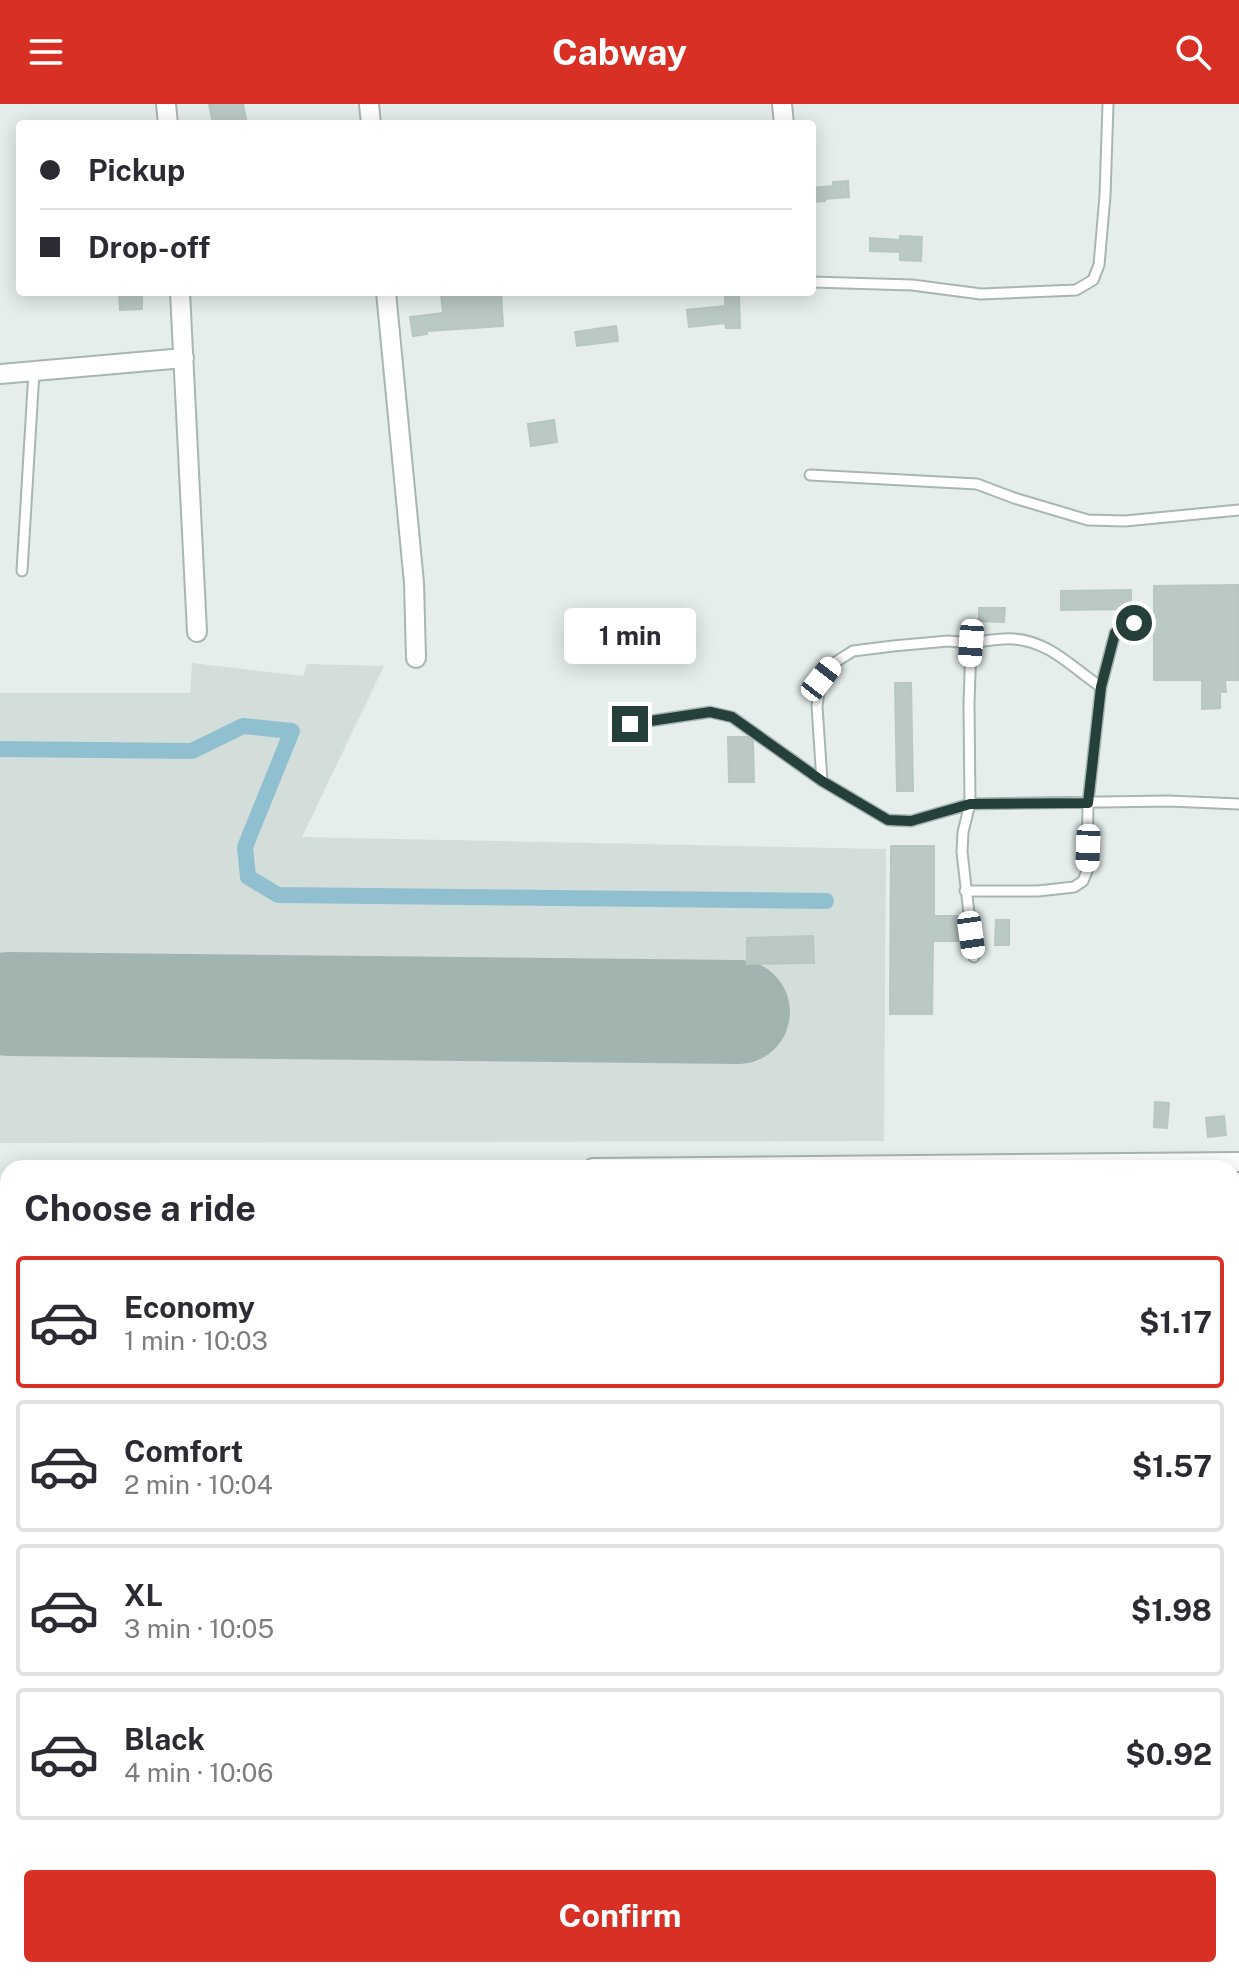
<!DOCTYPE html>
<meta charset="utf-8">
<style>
body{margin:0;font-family:"Public Sans",sans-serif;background:#f2f2f3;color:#2b2b33;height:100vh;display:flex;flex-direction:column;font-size:30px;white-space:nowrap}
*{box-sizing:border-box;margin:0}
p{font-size:26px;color:#7c7c81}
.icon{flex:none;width:44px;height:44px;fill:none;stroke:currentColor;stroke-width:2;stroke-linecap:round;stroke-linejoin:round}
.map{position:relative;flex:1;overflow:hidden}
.drawer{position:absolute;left:0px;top:1056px;width:1240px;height:818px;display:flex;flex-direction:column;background:#fff;border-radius:24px 24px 0 0;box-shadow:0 4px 20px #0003}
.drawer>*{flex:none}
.hud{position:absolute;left:16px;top:16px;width:800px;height:176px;border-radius:8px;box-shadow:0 4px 20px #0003;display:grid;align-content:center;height:176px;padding:0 24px;background:#fff}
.end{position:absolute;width:36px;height:36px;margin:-18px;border:10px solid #253f3b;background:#fff;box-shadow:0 0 0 4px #fff}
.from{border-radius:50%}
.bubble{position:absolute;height:56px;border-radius:8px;background:#fff;box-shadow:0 4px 20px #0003;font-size:26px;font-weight:700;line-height:56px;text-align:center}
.car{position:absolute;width:24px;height:48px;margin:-24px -12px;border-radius:10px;box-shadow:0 0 6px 2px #0007;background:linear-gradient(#fff 24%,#345 0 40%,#fff 0 76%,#345 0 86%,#fff 0)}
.hud b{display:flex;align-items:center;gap:28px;height:76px;font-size:30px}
.hud b+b{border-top:2px solid #e1e1e2}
.hud i{width:20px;height:20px;background:#2b2b33}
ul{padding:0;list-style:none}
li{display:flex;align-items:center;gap:24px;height:132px;margin:0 16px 12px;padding:0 8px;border:4px solid #e1e1e2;border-radius:8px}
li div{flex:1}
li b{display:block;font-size:30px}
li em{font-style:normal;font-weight:700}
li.selected{border-color:#d93025}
li>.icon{width:72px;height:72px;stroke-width:1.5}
h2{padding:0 24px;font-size:36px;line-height:96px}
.button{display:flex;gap:16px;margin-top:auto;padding:16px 24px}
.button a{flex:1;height:92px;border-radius:8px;background:#d93025;color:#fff;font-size:32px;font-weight:700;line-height:92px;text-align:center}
header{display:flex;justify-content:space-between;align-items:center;height:104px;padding:0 24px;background:#d93025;color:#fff;font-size:36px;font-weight:700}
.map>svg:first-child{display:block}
.built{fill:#d3deda}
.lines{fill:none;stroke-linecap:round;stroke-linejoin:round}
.canal{stroke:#90c0d0;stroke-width:16}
.runway{stroke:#a2b4b0;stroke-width:104}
.building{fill:#bac9c4;stroke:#b8c7c2;stroke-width:2}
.lane-casing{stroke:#a8b6b3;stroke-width:13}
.street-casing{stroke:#a8b6b3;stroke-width:22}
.lane{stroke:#fff;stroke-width:9}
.street{stroke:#fff;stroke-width:18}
.route{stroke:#253f3b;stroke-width:10}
</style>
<header><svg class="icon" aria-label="menu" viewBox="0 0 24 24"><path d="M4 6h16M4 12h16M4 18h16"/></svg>Cabway<svg class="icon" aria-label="search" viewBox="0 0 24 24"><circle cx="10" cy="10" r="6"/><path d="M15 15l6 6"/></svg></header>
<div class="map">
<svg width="1239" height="1873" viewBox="0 0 1239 1873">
<rect width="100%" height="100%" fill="#e5eeeb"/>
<path class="built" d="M192,559L303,572L307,560L384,562L302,733L886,745L884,1037L0,1039V589H190Z"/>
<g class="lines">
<path class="canal" d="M0,645L192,647L243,622L292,627L245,743L248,773L278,791L826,797
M0,1625L8,1627"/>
<path class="runway" d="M9,900L738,908"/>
</g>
<path class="building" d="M209,0H243L247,20H213Z
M848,77L849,93L825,95V97L812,98V84L833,82V78Z
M900,132L922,133L921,157L900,156V148L870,147V134L900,136Z
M119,188H142V205L120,206Z
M474,188H501L503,222L427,227V230L413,232L410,213L443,209L441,190Z
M725,188H739L740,224H726L725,219L689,223L687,206L725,202Z
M616,222L618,237L577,242L575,228Z
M554,316L557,338L531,342L528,320Z
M1239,481V576H1225L1226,588H1220V604L1202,605V576H1154V482Z
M1131,486V505L1061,506V487Z
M979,504H1005L1004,518L979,517Z
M895,579H911L913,687H897Z
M728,633H747L753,637L754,678H729Z
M891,742H934V812H960V837H933L932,910H890Z
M996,816H1009V841H995Z
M813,832L814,859L747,860V834Z
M1155,998L1169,999L1167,1024L1154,1023Z
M1224,1012L1226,1031L1208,1033L1206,1014Z"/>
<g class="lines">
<defs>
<path id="lane" d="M812,178L912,181L981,190L1076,186L1093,176L1099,161L1105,92L1108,0
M810,371L977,380L1014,394L1088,416L1125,417L1239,406
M22,467L34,267
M1101,583L1115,529L1120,524L1134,519
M630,620L710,608L732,613L822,677L888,716L911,717L970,700L1169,697L1239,700
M822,677L817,602L821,575L834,559L853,547L893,542L948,537L971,539L969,600L970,700L963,728L962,748L974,853
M965,787H1038L1074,783L1083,777L1087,767L1088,699L1101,583C1074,565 1049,537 1014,535C1001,534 985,537 971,539
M0,1554L8,1555
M0,1593L4,1592L8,1588
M1232,1685H1239
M1232,1747H1239
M1232,1794H1239"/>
<path id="street" d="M166,0L168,20
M369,0L371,20
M782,0L784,20
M180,188L197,528
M386,188L414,479L416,554
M0,270L184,254
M593,1064L1239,1058
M1232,1642H1239
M1232,1662H1239
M0,1770L8,1767
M0,1835L8,1858
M484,1866L485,1873
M508,1866V1873
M92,1873L112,1866"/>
</defs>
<use href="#lane" class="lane-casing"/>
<use href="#street" class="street-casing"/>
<use href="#lane" class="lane"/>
<use href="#street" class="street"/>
</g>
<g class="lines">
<path class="route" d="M630,620L710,608L732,613L822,677L888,716L911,717L970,700L1088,699L1101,583L1115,529L1120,524L1134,519"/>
</g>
</svg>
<i class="end from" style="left:1134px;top:519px"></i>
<i class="end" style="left:630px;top:620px"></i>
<div class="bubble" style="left:564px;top:504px;width:132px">1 min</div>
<i class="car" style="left:971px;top:539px;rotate:184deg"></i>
<i class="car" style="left:821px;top:575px;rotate:38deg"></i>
<i class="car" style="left:1088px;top:744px;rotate:182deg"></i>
<i class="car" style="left:971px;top:831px;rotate:172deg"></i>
<div class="hud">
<b><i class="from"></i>Pickup</b>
<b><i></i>Drop-off</b>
</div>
<section class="drawer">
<h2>Choose a ride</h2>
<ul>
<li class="selected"><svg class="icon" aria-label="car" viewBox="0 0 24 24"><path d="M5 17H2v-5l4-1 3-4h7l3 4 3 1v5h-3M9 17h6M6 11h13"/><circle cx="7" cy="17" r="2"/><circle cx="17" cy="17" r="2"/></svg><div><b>Economy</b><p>1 min · 10:03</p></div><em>$1.17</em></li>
<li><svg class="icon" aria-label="car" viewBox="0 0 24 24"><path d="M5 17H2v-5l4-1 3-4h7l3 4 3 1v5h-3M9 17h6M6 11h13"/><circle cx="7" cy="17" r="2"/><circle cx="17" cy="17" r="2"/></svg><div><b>Comfort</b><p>2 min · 10:04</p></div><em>$1.57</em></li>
<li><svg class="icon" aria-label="car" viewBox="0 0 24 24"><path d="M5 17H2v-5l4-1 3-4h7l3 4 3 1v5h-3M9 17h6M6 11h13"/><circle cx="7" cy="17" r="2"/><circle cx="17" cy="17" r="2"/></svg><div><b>XL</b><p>3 min · 10:05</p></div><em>$1.98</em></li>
<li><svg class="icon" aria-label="car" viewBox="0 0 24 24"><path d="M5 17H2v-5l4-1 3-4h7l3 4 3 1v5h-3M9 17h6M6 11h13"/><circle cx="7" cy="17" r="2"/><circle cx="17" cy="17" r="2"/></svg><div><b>Black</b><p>4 min · 10:06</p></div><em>$0.92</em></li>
</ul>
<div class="button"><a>Confirm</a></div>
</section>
</div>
